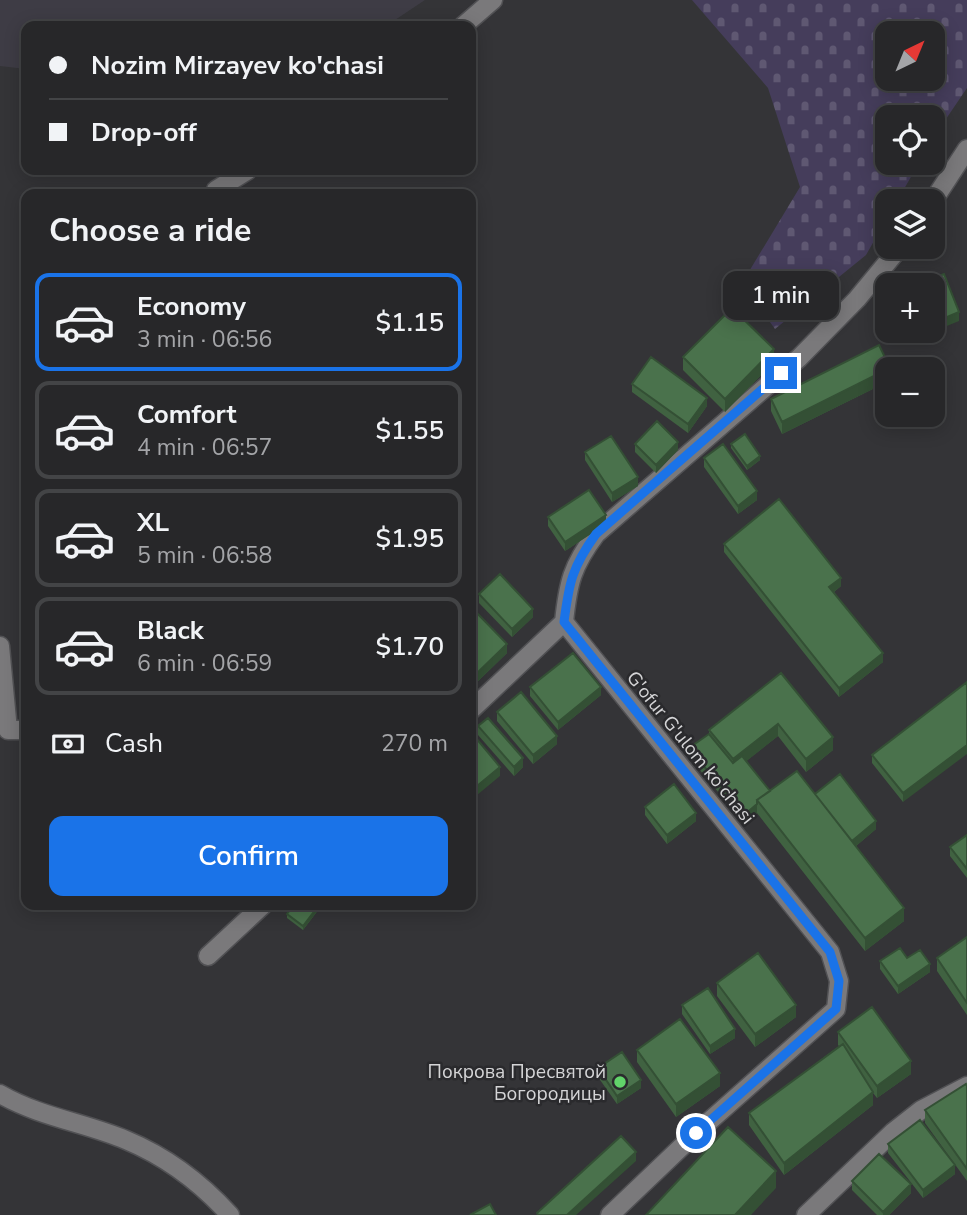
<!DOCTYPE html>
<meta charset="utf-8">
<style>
body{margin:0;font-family:"Nunito Sans",sans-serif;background:#2f2f31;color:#f1f3f6;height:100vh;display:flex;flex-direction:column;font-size:26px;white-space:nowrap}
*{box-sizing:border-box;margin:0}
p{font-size:23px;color:#a4a5a8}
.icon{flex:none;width:38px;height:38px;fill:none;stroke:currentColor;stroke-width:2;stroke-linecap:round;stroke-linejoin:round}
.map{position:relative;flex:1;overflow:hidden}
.panel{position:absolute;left:21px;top:189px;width:455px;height:721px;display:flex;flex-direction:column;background:#272729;border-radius:14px;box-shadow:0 4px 18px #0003,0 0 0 2px #434446}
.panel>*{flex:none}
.guide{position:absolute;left:21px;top:21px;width:455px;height:154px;border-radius:14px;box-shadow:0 4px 18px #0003,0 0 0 2px #434446;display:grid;align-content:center;height:154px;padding:0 28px;background:#272729}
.needle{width:46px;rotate:43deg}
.tools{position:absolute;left:875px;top:21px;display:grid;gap:14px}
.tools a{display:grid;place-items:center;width:70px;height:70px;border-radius:14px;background:#272729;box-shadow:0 4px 18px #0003,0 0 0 2px #434446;font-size:35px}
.end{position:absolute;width:32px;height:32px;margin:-16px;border:9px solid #1a73e8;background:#fff;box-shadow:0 0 0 4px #fff}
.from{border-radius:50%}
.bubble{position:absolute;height:49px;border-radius:14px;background:#272729;box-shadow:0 4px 18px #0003,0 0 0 2px #434446;font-size:23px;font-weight:600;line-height:49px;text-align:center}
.guide b{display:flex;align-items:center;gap:24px;height:66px;font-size:26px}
.guide b+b{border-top:2px solid #434446}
.guide i{width:18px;height:18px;background:#f1f3f6}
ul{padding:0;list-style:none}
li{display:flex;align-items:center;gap:21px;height:98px;margin:0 14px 10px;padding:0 14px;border:4px solid #434446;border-radius:14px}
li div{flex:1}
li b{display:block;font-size:26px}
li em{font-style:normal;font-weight:600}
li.selected{border-color:#1a73e8}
li>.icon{width:63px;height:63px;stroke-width:1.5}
h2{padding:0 28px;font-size:32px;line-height:84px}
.pay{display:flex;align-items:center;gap:18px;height:77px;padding:0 28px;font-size:26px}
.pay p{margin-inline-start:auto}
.button{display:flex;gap:14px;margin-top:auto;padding:14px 28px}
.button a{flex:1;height:80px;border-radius:14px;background:#1a73e8;color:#fff;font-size:28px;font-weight:600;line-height:80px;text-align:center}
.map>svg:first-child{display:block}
.built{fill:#3e3c45}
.cemetery{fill:url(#cemetery-stones);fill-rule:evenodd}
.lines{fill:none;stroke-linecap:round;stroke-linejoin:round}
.minor-casing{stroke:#515154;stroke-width:21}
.minor{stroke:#7a797b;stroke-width:18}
.wall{fill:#406241}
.shaded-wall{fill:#345035}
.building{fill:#4a724c;stroke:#345035;stroke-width:2}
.route{stroke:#1a73e8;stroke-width:9}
.poi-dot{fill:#61d46a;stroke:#2a2a2d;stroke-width:2.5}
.labels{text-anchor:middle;stroke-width:5;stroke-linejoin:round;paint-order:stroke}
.street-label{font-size:19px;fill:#d4d4d6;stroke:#2a2a2d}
.poi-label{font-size:19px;fill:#d4d4d6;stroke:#2a2a2d;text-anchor:end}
</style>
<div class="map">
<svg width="967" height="1215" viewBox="0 0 967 1215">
<defs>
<pattern id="cemetery-stones" width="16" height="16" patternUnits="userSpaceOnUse" patternTransform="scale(1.75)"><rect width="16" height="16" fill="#453d5b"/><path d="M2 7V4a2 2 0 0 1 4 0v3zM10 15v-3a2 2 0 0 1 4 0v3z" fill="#5f5872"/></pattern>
</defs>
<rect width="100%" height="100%" fill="#343437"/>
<path class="built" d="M0,0H425L386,26H26V69L0,66Z"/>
<path class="cemetery" d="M692,0H967V88L933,138V117H887V163H919L897,201H887V218L866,255L775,329L742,283L800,187L768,88ZM887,33H933V79H887Z"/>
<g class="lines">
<defs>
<path id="minor" d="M463,26L493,0
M216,190L248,170
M933,201L967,149
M564,622C568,583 572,566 596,534L799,358L857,299L900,247
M0,646L8,730H26
M471,710L564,622L830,952L839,981L836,1009L696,1133L610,1215
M208,956L263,905
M0,1094C40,1117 86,1123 126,1140C167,1157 201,1183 230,1215
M806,1215L893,1132L921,1110L967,1086"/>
</defs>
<use href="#minor" class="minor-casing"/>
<use href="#minor" class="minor"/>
</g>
<path class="wall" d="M879,345L890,368V369H887V382L782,434L771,411V399Z
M683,357L774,362L725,412L683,370Z
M632,384L707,406L688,433L632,392Z
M635,444L678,450L656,473L635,452Z
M731,444L760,460L747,470L731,448Z
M585,452L638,486L612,502L585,460Z
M704,458L757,500L738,514L704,467Z
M548,517L606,524L565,551L548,526Z
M724,544L841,586L834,592L883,662L839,697L724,552Z
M479,594L533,617L512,637L479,603Z
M471,611L507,653L474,685L471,682Z
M781,673L833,750L806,772L778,736L746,761L770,791L815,794L876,829L856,846L904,921L865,951L757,813L744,823L689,757V748L709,734V730Z
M967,682L903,802L872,763V755Z
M530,687L601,695L558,730L530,696Z
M497,712L557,744L533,764L497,721Z
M478,726L523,767L514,776L478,735Z
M645,807L696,821L667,844L645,815Z
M967,835V878L950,856V847Z
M294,905H322L303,930L287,918V914Z
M967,937V1015L937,971V958Z
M907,958L930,972L898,994L880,969V961Z
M717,983L796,1017L755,1047L717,996Z
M682,1005L735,1038L710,1054L682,1014Z
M838,1032L911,1074L877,1098L873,1093V1105L784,1175L749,1125V1113L839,1046L838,1045Z
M637,1050L720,1086L676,1117L637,1062Z
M598,1068L641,1088L617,1104L598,1077Z
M967,1086V1181L925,1123V1110Z
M888,1144L955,1174L923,1198L888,1153Z
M852,1181L911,1193L889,1215H877L852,1190Z"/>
<path class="shaded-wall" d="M959,312V321L932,332L933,331V323Z
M774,349V362L725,412V399Z
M887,370V382L782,434V422Z
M707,398V406L688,433V424Z
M678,442V450L656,473V465Z
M760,456V460L747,470V466Z
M638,477V486L612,502V493Z
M757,491V500L738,514V506Z
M606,515V524L565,551V542Z
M841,578V586L829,596V587Z
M533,609V617L512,637V629Z
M507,644V653L474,685V676Z
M883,653V662L839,697V688Z
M601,687V695L558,730V722Z
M778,724V736L733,772V759Z
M557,736V744L533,764V755Z
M833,737V750L806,772V759Z
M967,745V754L903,802V793Z
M523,758V767L514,776V767Z
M500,767V776L471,800V791Z
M757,804V813L744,823V815Z
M696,813V821L667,844V835Z
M876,821V829L850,851V842Z
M319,905H322L303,930V926Z
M904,908V921L865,951V938Z
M930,964V972L898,994V986Z
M796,1005V1017L755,1047V1034Z
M735,1029V1038L710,1054V1046Z
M911,1061V1074L877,1098V1086Z
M720,1073V1086L676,1117V1104Z
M641,1080V1088L617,1104V1096Z
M873,1092V1105L784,1175V1163Z
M636,1152V1161L576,1215H567Z
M955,1165V1174L923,1198V1190Z
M776,1171V1188L751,1215H735Z
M911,1184V1193L889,1215H883V1212Z"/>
<path class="building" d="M944,274L959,312L933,323V285H916Z
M732,308L774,349L725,399L683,357Z
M879,345L890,368L782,422L771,399Z
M651,357L707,398L688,424L632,384Z
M657,421L678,442L656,465L635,444Z
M745,434L760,456L747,466L731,444Z
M611,436L638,477L612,493L585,452Z
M723,444L757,491L738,506L704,458Z
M589,490L606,515L565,542L548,517Z
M779,499L841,578L829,587L883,653L839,688L724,544Z
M500,574L533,609L512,629L479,594Z
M473,609L507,644L474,676L471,673V611Z
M573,653L601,687L558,722L530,687Z
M781,673L833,737L806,759L778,724L733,759L709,730Z
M967,682V745L903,793L872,755Z
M521,692L557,736L533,755L497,712Z
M488,718L523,758L514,767L478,726Z
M471,732L500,767L471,791Z
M709,734L733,763L742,756L770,791L757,800V804L744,815L689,748Z
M797,771L904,908L865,938L757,800Z
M840,774L876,821L852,841L815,794Z
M674,784L696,813L667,835L645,807Z
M967,835V869L950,847Z
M294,905H319L303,926L287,914Z
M967,937V1003L937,958Z
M900,948L907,958L920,950L930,964L898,986L880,961Z
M758,953L796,1005L755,1034L717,983Z
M708,988L735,1029L710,1046L682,1005Z
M872,1007L911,1061L877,1086L838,1032Z
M680,1019L720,1073L676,1104L637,1050Z
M843,1044L873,1092L784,1163L749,1113Z
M622,1052L641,1080L617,1096L598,1068Z
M966,1084L967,1086V1169L925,1110Z
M920,1120L955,1165L923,1190L888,1144Z
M728,1127L776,1171L735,1215H646Z
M621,1136L636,1152L567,1215H538L537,1213Z
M879,1154L911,1184L883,1212L852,1181Z
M490,1204L496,1215H470Z"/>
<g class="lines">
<path class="route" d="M696,1133L836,1009L839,981L830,952L564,622C569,583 572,567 596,534L781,373"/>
</g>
<circle class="poi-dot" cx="620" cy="1082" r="7"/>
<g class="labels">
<g class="street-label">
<text transform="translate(691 747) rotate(51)" y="7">G'ofur G'ulom ko'chasi</text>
</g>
<g class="poi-label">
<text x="606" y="1078">Покрова Пресвятой<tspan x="606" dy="22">Богородицы</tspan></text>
</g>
</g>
</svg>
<div class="tools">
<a><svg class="needle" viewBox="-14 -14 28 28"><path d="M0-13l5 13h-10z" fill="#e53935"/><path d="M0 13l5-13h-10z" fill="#a4a5a8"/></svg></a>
<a><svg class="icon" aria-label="locate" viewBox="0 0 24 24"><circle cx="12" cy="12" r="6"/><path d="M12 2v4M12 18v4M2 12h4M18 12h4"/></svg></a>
<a><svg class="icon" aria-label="layers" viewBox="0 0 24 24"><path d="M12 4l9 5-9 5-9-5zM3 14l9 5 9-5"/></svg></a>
<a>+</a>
<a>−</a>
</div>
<i class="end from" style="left:696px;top:1133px"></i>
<i class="end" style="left:781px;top:373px"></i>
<div class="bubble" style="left:723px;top:271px;width:116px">1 min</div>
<div class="guide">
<b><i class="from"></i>Nozim Mirzayev ko'chasi</b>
<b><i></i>Drop-off</b>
</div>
<section class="panel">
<h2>Choose a ride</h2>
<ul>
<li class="selected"><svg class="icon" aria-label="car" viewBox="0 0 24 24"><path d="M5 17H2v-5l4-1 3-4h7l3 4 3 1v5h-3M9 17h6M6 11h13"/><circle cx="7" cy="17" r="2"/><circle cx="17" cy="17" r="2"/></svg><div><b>Economy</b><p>3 min · 06:56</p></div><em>$1.15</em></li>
<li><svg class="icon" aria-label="car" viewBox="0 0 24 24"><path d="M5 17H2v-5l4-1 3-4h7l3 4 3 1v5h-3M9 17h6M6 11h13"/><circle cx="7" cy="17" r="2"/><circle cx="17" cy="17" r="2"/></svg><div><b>Comfort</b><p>4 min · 06:57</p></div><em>$1.55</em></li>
<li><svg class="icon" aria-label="car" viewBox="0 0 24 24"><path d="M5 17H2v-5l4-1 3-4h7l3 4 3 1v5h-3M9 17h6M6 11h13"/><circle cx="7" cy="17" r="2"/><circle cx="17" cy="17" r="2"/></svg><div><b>XL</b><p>5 min · 06:58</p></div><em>$1.95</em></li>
<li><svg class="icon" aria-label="car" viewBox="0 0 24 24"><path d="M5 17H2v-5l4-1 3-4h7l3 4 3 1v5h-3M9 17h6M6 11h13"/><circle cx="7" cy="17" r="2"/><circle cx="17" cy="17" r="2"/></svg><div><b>Black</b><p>6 min · 06:59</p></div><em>$1.70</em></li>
</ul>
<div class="pay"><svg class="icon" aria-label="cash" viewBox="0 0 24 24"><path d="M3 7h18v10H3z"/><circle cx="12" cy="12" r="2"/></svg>Cash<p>270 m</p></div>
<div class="button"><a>Confirm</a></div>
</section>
</div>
